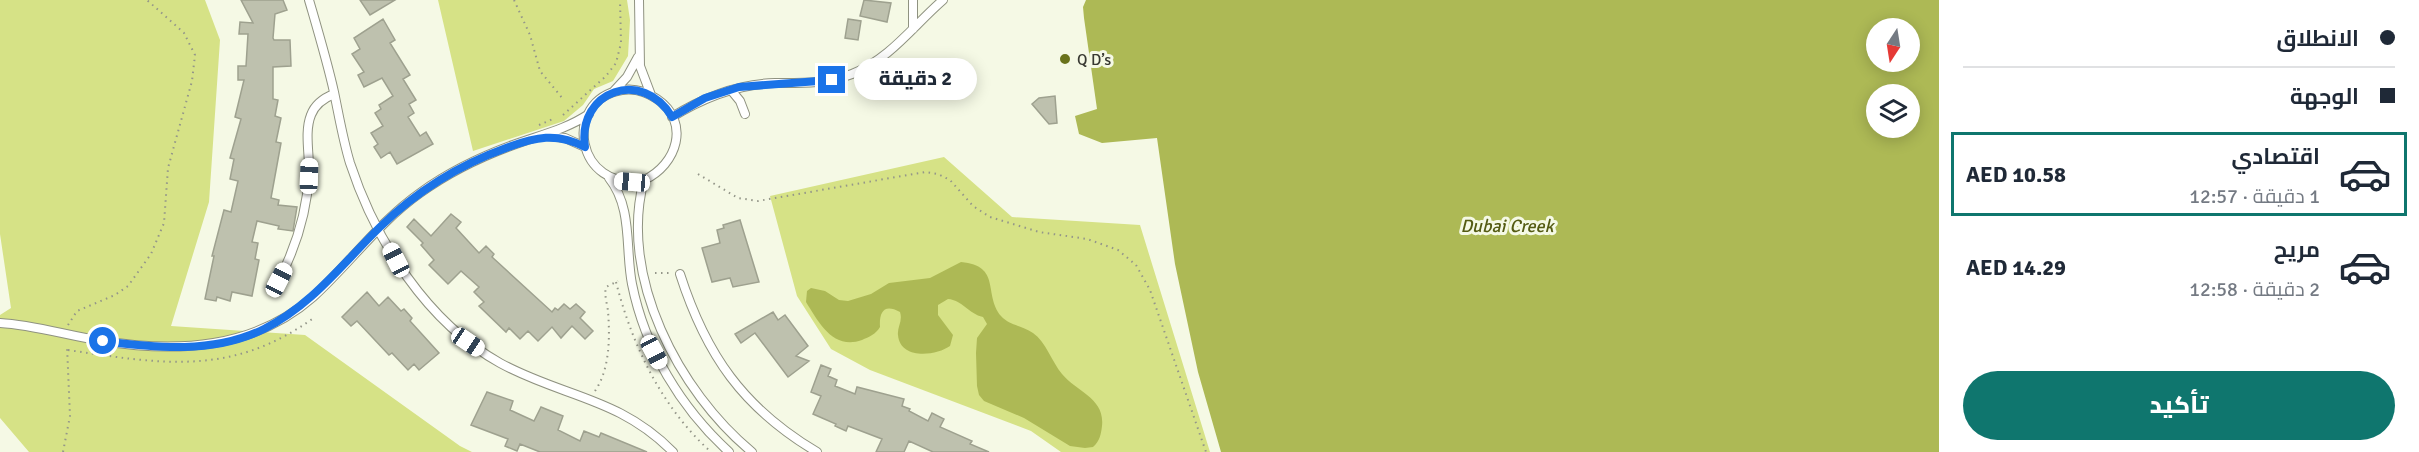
<!DOCTYPE html>
<html lang="ar">
<meta charset="utf-8">
<style>
body{margin:0;font-family:Signika,Cairo,sans-serif;background:#f6f6f7;color:#1f2937;direction:rtl;height:100vh;display:flex;flex-direction:column;font-size:22px;white-space:nowrap}
*{box-sizing:border-box;margin:0}
p{font-size:20px;color:#747a83}
.icon{flex:none;width:33px;height:33px;fill:none;stroke:currentColor;stroke-width:2;stroke-linecap:round;stroke-linejoin:round}
.map{position:relative;flex:1;overflow:hidden;direction:ltr}
.sheet{display:flex;flex-direction:column;background:#fff;width:480px}
.sheet>*{flex:none}
.guide{display:grid;align-content:center;height:132px;padding:0 24px;background:#fff}
.needle{width:39px;rotate:192deg}
.fabs{position:absolute;left:1866px;top:18px;display:grid;gap:12px}
.fabs a{display:grid;place-items:center;width:54px;height:54px;border-radius:50%;background:#fff;box-shadow:0 3px 15px #0003;font-size:30px}
.end{position:absolute;width:27px;height:27px;margin:-14px;border:8px solid #1a73e8;background:#fff;box-shadow:0 0 0 3px #fff}
.from{border-radius:50%}
.bubble{position:absolute;height:42px;border-radius:21px;background:#fff;box-shadow:0 3px 15px #0003;font-size:20px;font-weight:800;line-height:42px;text-align:center;direction:rtl}
.car{position:absolute;width:18px;height:36px;margin:-18px -9px;border-radius:8px;box-shadow:0 0 4px 2px #0007;background:linear-gradient(#fff 24%,#345 0 40%,#fff 0 76%,#345 0 86%,#fff 0)}
.guide b{display:flex;align-items:center;gap:21px;height:57px;font-size:22px}
.guide b+b{border-top:2px solid #e0e1e3}
.guide i{width:15px;height:15px;background:#1f2937}
ul{padding:0;list-style:none}
li{display:flex;align-items:center;gap:18px;height:84px;margin:0 12px 9px;padding:0 12px;border:3px solid transparent;border-radius:0px}
li div{flex:1}
li b{display:block;font-size:22px}
li em{font-style:normal;font-weight:800}
li.active{border-color:#0f766e}
li>.icon{width:54px;height:54px;stroke-width:1.5}
.button{display:flex;gap:12px;margin-top:auto;padding:12px 24px}
.button a{flex:1;height:69px;border-radius:36px;background:#0f766e;color:#fff;font-size:24px;font-weight:800;line-height:69px;text-align:center}
main{display:flex;flex:1;min-height:0}
.map>svg:first-child{display:block}
.green{fill:#d6e286}
.water{fill:#adb955;fill-rule:evenodd}
.building{fill:#bec1ae;stroke:#9ea18f;stroke-width:1.5}
.lines{fill:none;stroke-linecap:round;stroke-linejoin:round}
.service-casing{stroke:#8f9280;stroke-width:10}
.path{stroke:#949689;stroke-width:2;stroke-dasharray:1.5 4.5;stroke-linecap:butt}
.service{stroke:#fff;stroke-width:8}
.route{stroke:#1a73e8;stroke-width:8}
.poi-dot{fill:#69721b;stroke:#f5f9e5;stroke-width:2}
.labels{text-anchor:middle;stroke-width:6;stroke-linejoin:round;paint-order:stroke}
.poi-label{font-size:16px;fill:#383932;stroke:#f5f9e5;text-anchor:start}
.water-label{font-size:18px;font-style:italic;fill:#545b12;stroke:#f5f9e5}
</style>
<main>
<section class="sheet">
<div class="guide">
<b><i class="from"></i>الانطلاق</b>
<b><i></i>الوجهة</b>
</div>
<ul>
<li class="active"><svg class="icon" aria-label="car" viewBox="0 0 24 24"><path d="M5 17H2v-5l4-1 3-4h7l3 4 3 1v5h-3M9 17h6M6 11h13"/><circle cx="7" cy="17" r="2"/><circle cx="17" cy="17" r="2"/></svg><div><b>اقتصادي</b><p>1 دقيقة · 12:57</p></div><em>AED 10.58</em></li>
<li><svg class="icon" aria-label="car" viewBox="0 0 24 24"><path d="M5 17H2v-5l4-1 3-4h7l3 4 3 1v5h-3M9 17h6M6 11h13"/><circle cx="7" cy="17" r="2"/><circle cx="17" cy="17" r="2"/></svg><div><b>مريح</b><p>2 دقيقة · 12:58</p></div><em>AED 14.29</em></li>
</ul>
<div class="button"><a>تأكيد</a></div>
</section>
<div class="map">
<svg width="1939" height="452" viewBox="0 0 1939 452">
<rect width="100%" height="100%" fill="#f5f9e5"/>
<path class="green" d="M0,0H205L220,40L209,202L171,326L305,335L460,446L472,452H29L0,418V315L11,308L0,234Z
M438,0H627L630,20L628,56L613,81L594,89L583,105L564,121L473,151Z
M944,157L1012,217L1140,225L1210,452H1061L1031,431L870,370L831,349L797,296L770,196Z"/>
<path class="water" d="M1086,0H1939V452H1221L1198,372L1175,264L1157,138L1102,143L1079,134L1075,116L1097,109L1084,18L1083,7ZM1876,28H1910V62H1876ZM1876,94H1910V128H1876Z
M961,262C1002,266 983,294 1001,316C1010,326 1022,325 1033,333C1046,342 1052,362 1062,374C1077,392 1105,398 1102,426C1101,434 1100,441 1093,447L1085,448L1070,446L1024,418L984,401L979,395L977,386L976,353L977,338L987,324L983,317C969,314 962,300 948,299L938,305V315L953,335L950,346C936,356 900,360 898,335C897,327 903,321 900,312C884,303 879,312 880,327C876,334 869,337 862,340C833,350 819,323 806,302L807,291L811,288L825,291L839,300L848,301L871,294L889,283L930,278Z"/>
<path class="building" d="M241,0H283L287,10L275,14L273,38L274,40H290L291,66L273,67V99L278,100L275,116L281,118L276,142L281,143L271,198L279,200L278,205L297,207L293,231L278,229L279,226L257,221L252,242L258,243L255,259L259,260L252,296L232,292L230,301L217,297L216,301L205,299L214,256H212L224,210L231,212L238,181L230,179L234,159L230,158L241,119L235,117L244,80H238V66H246L248,34H239L240,22L253,23Z
M360,0H395L370,15Z
M864,0L891,3L887,22L860,16Z
M383,19L395,40L390,43L410,75L403,79L416,100L409,104L414,113L408,117L420,136L426,132L433,144L397,164L390,152L381,158L374,147L378,144L371,133L383,126L375,113L381,109L379,105L393,96L382,78L364,87L358,75L364,72L352,54L360,49L354,38Z
M848,19L861,21L858,40L845,38Z
M1055,96L1057,123L1049,124L1032,104L1039,98Z
M451,214L461,222L456,228L479,253L486,246L494,254L492,257L552,312L555,308L558,310L564,304L570,309L576,304L585,312L580,318L593,331L585,339L572,326L561,338L552,327L538,341L528,331L520,339L509,328L506,332L479,306L484,302L474,292L479,287L461,271L448,284L429,265L434,260L421,245L423,243L407,227L414,219L431,236Z
M740,220L759,282L733,287L730,278L712,282L702,248L720,243L717,230L724,228L723,225Z
M367,292L379,306L388,297L401,311L404,309L412,318L410,321L439,353L419,370L414,364L408,370L392,353L389,355L357,321L351,326L342,317Z
M773,312L778,320L785,315L808,346L796,356L809,361L788,377L755,333L741,343L735,334Z
M821,365L831,369L828,376L837,380L835,386L855,394L857,387L904,399L902,406L910,409L909,411L928,421L932,413L944,419L940,427L972,441L970,444L989,452H933L909,441L904,452H876L882,439L848,426L846,431L835,426L836,424L813,414L821,396L811,392Z
M487,392L513,401L510,410L534,421L541,407L563,416L558,430L580,441L584,431L599,437L601,433L647,452H540L520,444L517,451L505,446L508,439L471,425Z"/>
<g class="lines">
<defs>
<path id="service" d="M309,0C318,31 327,61 334,92C339,116 343,140 350,163C376,242 427,322 500,363C562,397 619,397 673,452
M639,0L640,66L651,95
M913,29V0
M731,90L740,101L745,114
M614,91L627,77L638,57
M672,117C704,97 737,84 775,83C801,83 826,84 852,74C890,59 913,26 943,0
M548,136L565,138L585,147
M609,178C633,208 625,249 632,284C645,349 681,408 729,452
M644,180C576,193 561,100 622,90C635,88 647,92 657,99C691,122 677,165 644,180C618,276 679,392 752,452
M680,274C706,355 743,408 817,452
M279,280C296,247 307,212 309,174C310,156 304,132 311,115C315,104 324,98 334,94
M0,323C35,325 68,336 103,341C177,353 254,349 313,297C350,263 379,222 420,193C449,172 480,157 513,145C540,135 565,130 589,114"/>
</defs>
<use href="#service" class="service-casing"/>
<path class="path" d="M514,0L530,35L540,71L563,99
M563,115L606,76L616,63L621,43L620,0
M539,125L553,119
M698,174L738,198L758,201L925,172L938,174L950,180L973,206L990,217L1039,232L1087,239L1118,250L1136,265L1150,290L1206,452
M655,273H670
M616,282C632,345 662,408 711,452
M68,325L77,311L115,295L128,286L151,254L164,223L168,168L192,81L195,55L184,33L147,0
M68,350C162,364 232,377 315,317
M595,391C610,369 610,337 608,311C607,303 604,295 606,287L618,281
M63,452L70,416L67,346"/>
<use href="#service" class="service"/>
</g>
<g class="lines">
<path class="route" d="M103,341C156,348 214,354 264,329C312,305 342,264 380,227C416,192 459,165 506,148C535,137 557,132 585,147C577,90 643,68 672,117L705,98L739,87L832,80"/>
</g>
<circle class="poi-dot" cx="1065" cy="59" r="6"/>
<g class="labels">
<g class="poi-label">
<text x="1077" y="65">Q D’s</text>
</g>
<g class="water-label">
<text x="1507" y="232">Dubai Creek</text>
</g>
</g>
</svg>
<div class="fabs">
<a><svg class="needle" viewBox="-14 -14 28 28"><path d="M0-13l5 13h-10z" fill="#e53935"/><path d="M0 13l5-13h-10z" fill="#747a83"/></svg></a>
<a><svg class="icon" aria-label="layers" viewBox="0 0 24 24"><path d="M12 4l9 5-9 5-9-5zM3 14l9 5 9-5"/></svg></a>
</div>
<i class="end from" style="left:103px;top:341px"></i>
<i class="end" style="left:832px;top:80px"></i>
<div class="bubble" style="left:854px;top:58px;width:123px">2 دقيقة</div>
<i class="car" style="left:309px;top:176px;rotate:2deg"></i>
<i class="car" style="left:632px;top:182px;rotate:275deg"></i>
<i class="car" style="left:396px;top:260px;rotate:333deg"></i>
<i class="car" style="left:279px;top:280px;rotate:27deg"></i>
<i class="car" style="left:468px;top:342px;rotate:124deg"></i>
<i class="car" style="left:654px;top:352px;rotate:152deg"></i>
</div>
</main>
